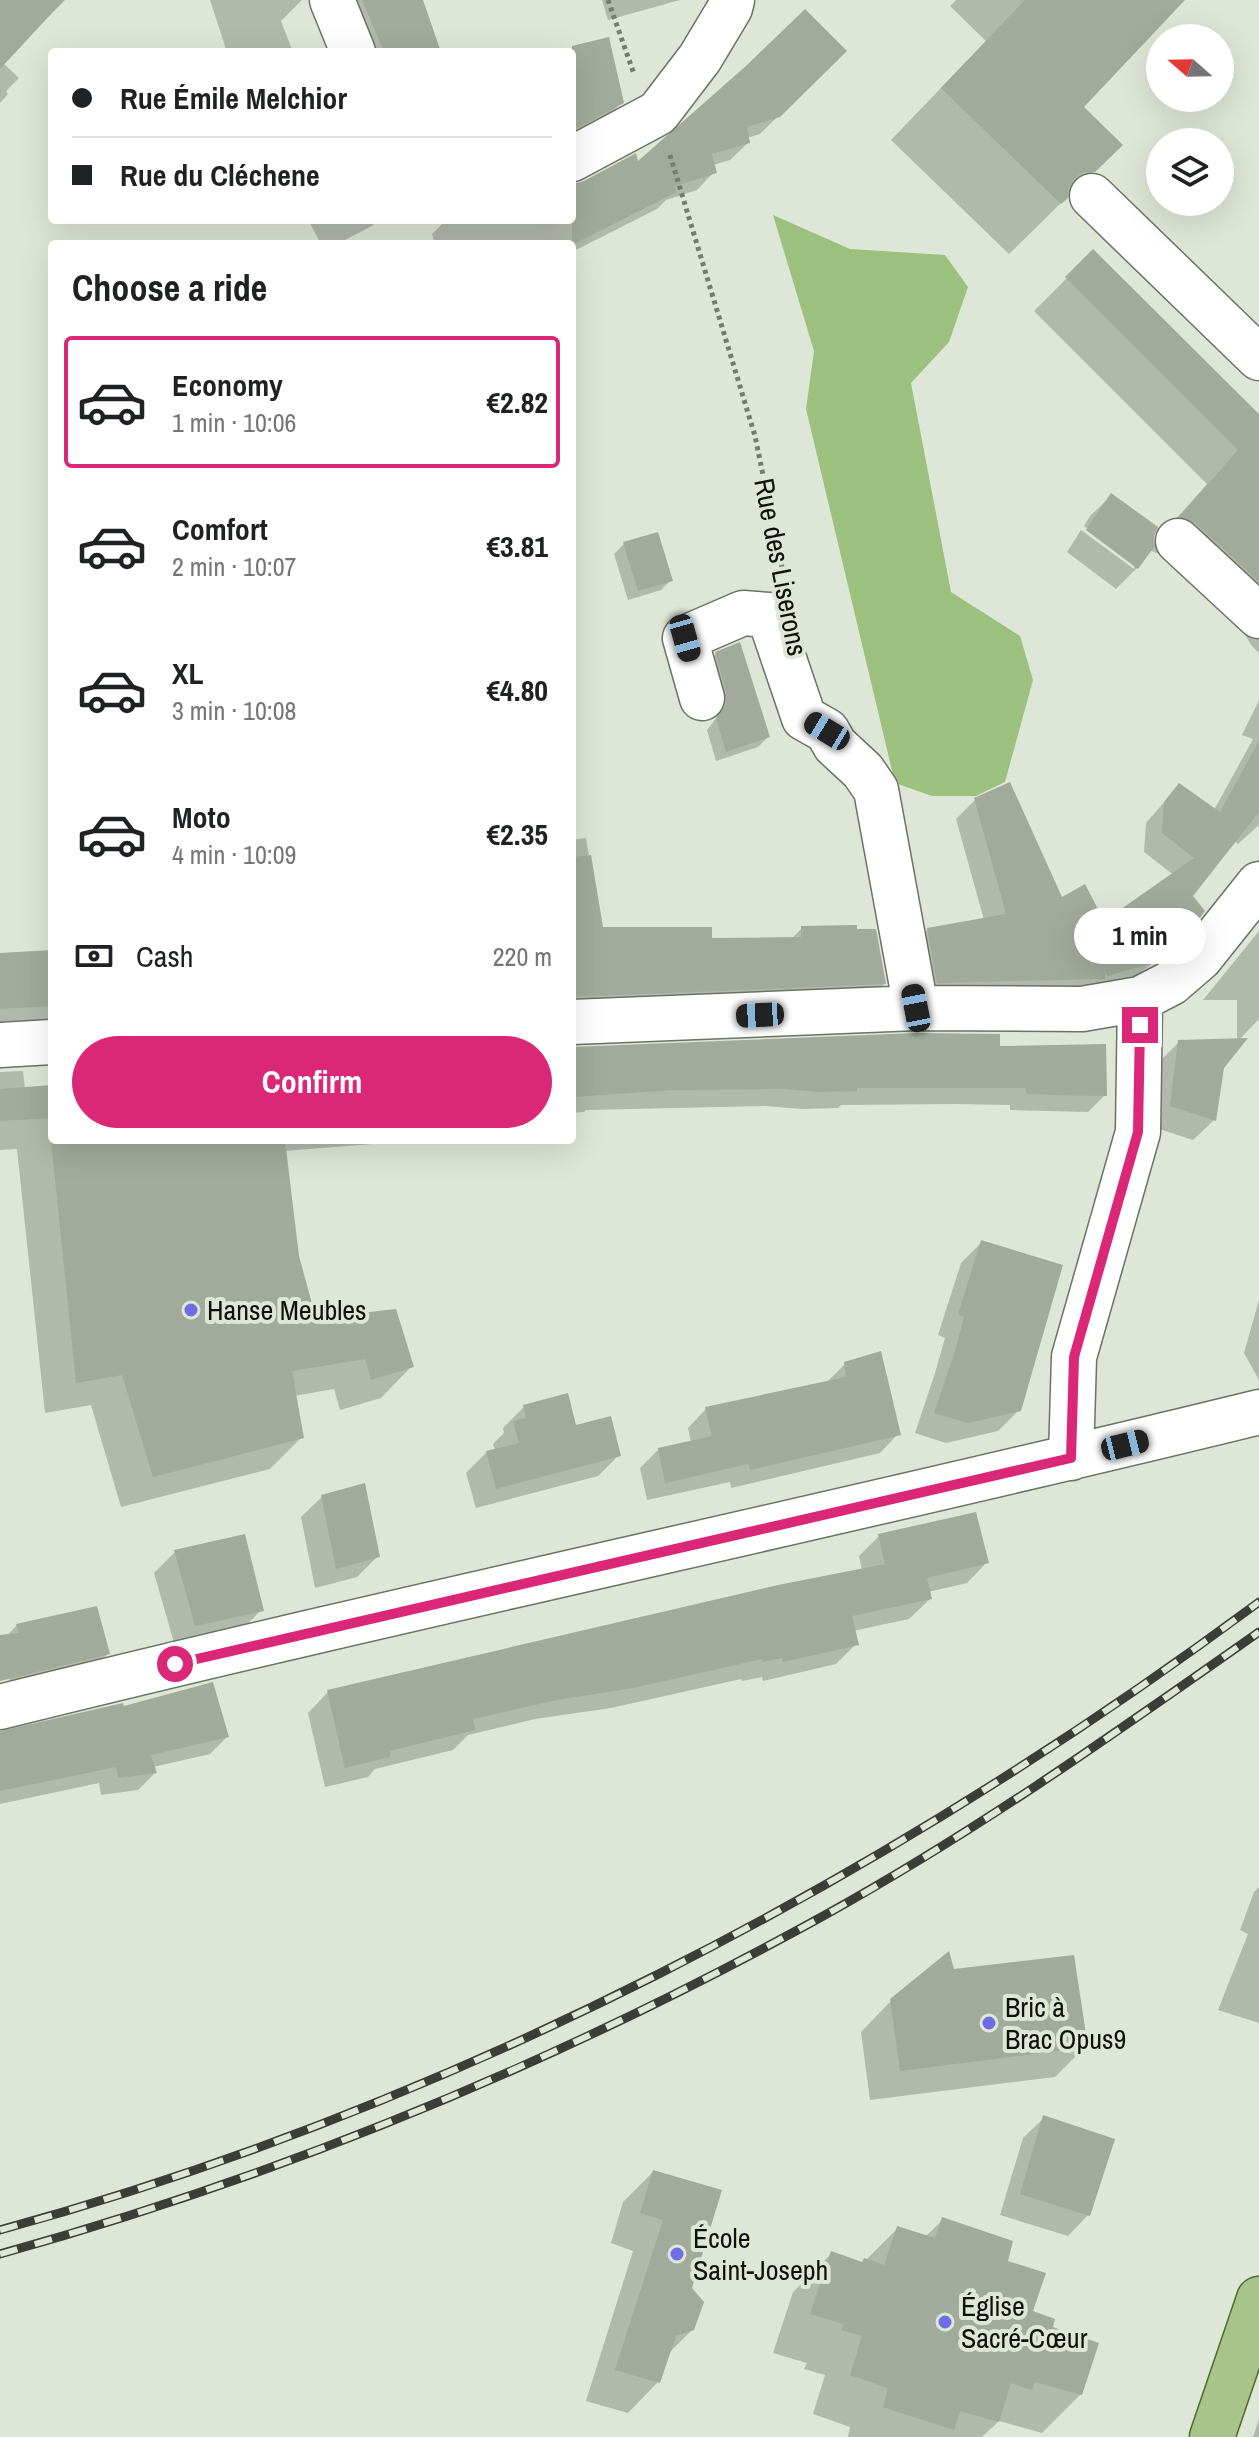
<!DOCTYPE html>
<meta charset="utf-8">
<style>
body{margin:0;font-family:"Archivo Narrow",sans-serif;background:#f6f6f6;color:#202124;height:100vh;display:flex;flex-direction:column;font-size:30px;white-space:nowrap}
*{box-sizing:border-box;margin:0}
p{font-size:26px;color:#757577}
.icon{flex:none;width:44px;height:44px;fill:none;stroke:currentColor;stroke-width:2;stroke-linecap:round;stroke-linejoin:round}
.map{position:relative;flex:1;overflow:hidden}
.side{position:absolute;left:48px;top:240px;width:528px;height:904px;display:flex;flex-direction:column;background:#fff;border-radius:8px;box-shadow:0 8px 32px #0002}
.side>*{flex:none}
.guide{position:absolute;left:48px;top:48px;width:528px;height:176px;border-radius:8px;box-shadow:0 8px 32px #0002;display:grid;align-content:center;height:176px;padding:0 24px;background:#fff}
.needle{width:52px;rotate:290deg}
.controls{position:absolute;left:1146px;top:24px;display:grid;gap:16px}
.controls a{display:grid;place-items:center;width:88px;height:88px;border-radius:50%;background:#fff;box-shadow:0 8px 32px #0002;font-size:40px}
.end{position:absolute;width:36px;height:36px;margin:-18px;border:10px solid #db2777;background:#fff;box-shadow:0 0 0 4px #fff}
.from{border-radius:50%}
.bubble{position:absolute;height:56px;border-radius:28px;background:#fff;box-shadow:0 8px 32px #0002;font-size:26px;font-weight:700;line-height:56px;text-align:center}
.car{position:absolute;width:24px;height:48px;margin:-24px -12px;border-radius:10px;box-shadow:0 0 6px 2px #0007;background:linear-gradient(#222 24%,#8ab4d8 0 40%,#222 0 76%,#8ab4d8 0 86%,#222 0)}
.guide b{display:flex;align-items:center;gap:28px;height:76px;font-size:30px}
.guide b+b{border-top:2px solid #e0e0e0}
.guide i{width:20px;height:20px;background:#202124}
ul{padding:0;list-style:none}
li{display:flex;align-items:center;gap:24px;height:132px;margin:0 16px 12px;padding:0 8px;border:4px solid transparent;border-radius:8px}
li div{flex:1}
li b{display:block;font-size:30px}
li em{font-style:normal;font-weight:700}
li.on{border-color:#db2777}
li>.icon{width:72px;height:72px;stroke-width:1.5}
h2{padding:0 24px;font-size:36px;line-height:96px}
.pay{display:flex;align-items:center;gap:20px;height:88px;padding:0 24px;font-size:30px}
.pay p{margin-inline-start:auto}
.button{display:flex;gap:16px;margin-top:auto;padding:16px 24px}
.button a{flex:1;height:92px;border-radius:48px;background:#db2777;color:#fff;font-size:32px;font-weight:700;line-height:92px;text-align:center}
.map>svg:first-child{display:block}
.forest{fill:#9cc07e}
.shadow{fill:#0003}
.building{fill:#a2aa9b}
.lines{fill:none;stroke-linecap:round;stroke-linejoin:round}
.minor-casing{stroke:#6b7365;stroke-width:47}
.major-casing{stroke:#4c6c2c;stroke-width:47}
.path{stroke:#767b71;stroke-width:5;stroke-dasharray:4 4;stroke-linecap:butt}
.minor{stroke:#fff;stroke-width:44}
.major{stroke:#a8c48b;stroke-width:44}
.rail-casing{stroke:#3a3e37;stroke-width:9}
.rail{stroke:#dee6d7;stroke-width:6;stroke-dasharray:18;stroke-linecap:butt}
.route{stroke:#db2777;stroke-width:10}
.poi-dot{fill:#716be6;stroke:#dee6d7;stroke-width:3}
.labels{text-anchor:middle;stroke-width:8;stroke-linejoin:round;paint-order:stroke}
.street-label{font-size:28px;fill:#0e110c;stroke:#dee6d7}
.poi-label{font-size:28px;fill:#0e110c;stroke:#dee6d7;text-anchor:start}
</style>
<div class="map">
<svg width="1259" height="2437" viewBox="0 0 1259 2437">
<rect width="100%" height="100%" fill="#dee6d7"/>
<path class="forest" d="M773,215L850,249L945,255L968,287L949,342L911,383L951,592L1020,636L1033,680L1005,782L976,796H932L895,783L806,409L814,351Z"/>
<path class="shadow" d="M0,0H65L3,63L19,78L6,91L8,94L0,103Z
M210,0H302L281,21L293,52H227Z
M313,0H421L439,52H350Z
M602,0H680L608,20Z
M956,0H1177L1081,107L1120,145L1009,254L891,140L986,41L950,6Z
M574,48L622,102L605,120L572,137V52H569Z
M844,51L760,134L747,138L748,143L730,160L713,165L714,172L697,190L666,200L657,209L572,252V244H435L432,234L446,220H572V186L637,165Z
M308,220H378L372,226L337,244H321Z
M1093,252L1259,417V653L1251,645L1243,631L1162,555L1149,550L1137,568L1116,589L1067,552L1081,530L1134,569V564L1084,526L1090,516L1111,496L1152,546L1207,484L1034,311Z
M624,544L671,580L661,590L628,600L614,554Z
M716,654L768,737L758,747L716,761L707,730L717,717V703L706,664Z
M1259,700V825L1238,844L1234,841L1191,896L1183,936L1163,956L1127,982L1084,997L919,1001L909,948L928,929L984,920L956,819L975,800L1061,900L1103,924L1175,876L1144,852L1146,823L1179,785L1214,810L1253,739L1242,735Z
M586,838L601,929L710,940L791,939L802,928L884,984L867,1001L572,1013V840Z
M1259,931V1019L1239,1040L1223,1067L1214,1120L1193,1140L1150,1126L1158,1063L1179,1042L1237,1040V1000H1203Z
M52,951V1034L0,1039V955Z
M998,1048L1105,1095L1088,1112L1010,1110V1105L955,1104L841,1105L838,1108L802,1109L765,1106L586,1110L584,1112L572,1113V1049Z
M23,1071L25,1089L52,1087V1140H376L372,1144L285,1151L297,1256L315,1321L412,1366L381,1398L340,1410L334,1389L294,1396L302,1437L270,1469L121,1507L91,1405L45,1413L17,1149L0,1150V1072Z
M982,1242L1019,1410L998,1431L946,1443L915,1433L935,1373L945,1338L938,1335L961,1263Z
M1259,1300V1380L1244,1353Z
M845,1364L898,1434L880,1453L731,1488L730,1482L647,1500L640,1468L659,1449L691,1443L688,1428L706,1409L825,1384Z
M524,1407L575,1427L619,1455L598,1476L476,1508L466,1473L487,1452L495,1450L493,1444L504,1433L503,1428Z
M322,1497L378,1556L357,1577L315,1588L301,1517Z
M879,1536L987,1562L967,1583L928,1592L930,1599L909,1619L853,1631L856,1644L836,1664L763,1681L762,1677L742,1681L741,1679L611,1708L535,1719L468,1735L453,1750L375,1769L368,1777L325,1787L308,1713L328,1692L862,1570L859,1556Z
M175,1552L261,1610L241,1631L175,1646L154,1573Z
M17,1625L108,1654L91,1670L12,1690L1,1642Z
M123,1708L227,1737L210,1754L153,1767L155,1773L138,1790L101,1795L99,1783L0,1804V1739Z
M1259,1887V2023L1218,2010L1248,1934L1240,1930L1254,1892Z
M953,1971L1086,2046L1055,2077L870,2100L861,2032L891,2001Z
M1044,2118L1088,2215L1068,2236L1000,2215L1023,2138Z
M653,2172L690,2288L693,2329L668,2354L658,2382L628,2413L586,2401L633,2251L611,2243L623,2202Z
M943,2220L1005,2262L1031,2313L1050,2329L1081,2394L1042,2433L999,2421L982,2437H848L850,2427L813,2414L825,2375L804,2369L807,2363L773,2353L793,2292L832,2253L862,2264L898,2228L925,2237Z
M1259,2419V2437H1253Z"/>
<path class="building" d="M0,0H64L0,69Z
M362,0H423L441,52H384Z
M1025,0H1185L1084,107L1123,145L1095,172H1084L1075,178L1068,189V198L1061,204L941,88Z
M805,9L847,51L780,117L747,127L750,143L712,154L717,173L675,186L677,192L572,245V184L584,181L636,153L638,161L746,66Z
M609,37L624,103L572,131V46Z
M1093,249L1259,414V582L1195,523L1179,517L1238,450L1065,277Z
M1111,493L1158,527L1154,536V547L1138,569L1086,530Z
M658,532L673,581L638,591L623,542Z
M740,642L770,737L726,752L716,718L726,705V692L715,652Z
M1259,741V812L1193,896L1205,911L1185,937L1148,964L1108,976L1105,973V979L937,983L927,928L1006,914L974,798L1010,782L1062,897L1085,884L1104,921L1194,858L1162,833L1164,802L1179,783L1220,812Z
M591,855L603,927H712V938L801,937V926L857,925V929H876L886,984L572,997V857Z
M52,950V1006L0,1009V953Z
M916,1033L1000,1034V1046L1106,1044L1107,1096L1026,1094V1088H857V1091L821,1092L784,1089L674,1090L572,1097V1047Z
M1248,1038L1224,1068L1216,1121L1170,1106L1178,1040Z
M52,1085V1118L0,1121V1089Z
M51,1140H285L299,1256L316,1318L396,1309L414,1367L371,1380L365,1359L292,1371L304,1438L153,1477L122,1375L76,1383Z
M981,1240L1063,1265L1021,1411L968,1423L934,1413L955,1351L964,1317L958,1314Z
M881,1351L901,1435L750,1470L748,1464L665,1483L658,1448L712,1436L705,1407L846,1377L844,1362Z
M568,1393L576,1425L611,1416L621,1456L496,1489L486,1451L519,1443L513,1421L526,1418L523,1405Z
M365,1483L380,1557L336,1569L321,1495Z
M976,1512L989,1563L927,1578L932,1599L852,1616L859,1645L783,1662L782,1658L763,1662L762,1659L633,1688L557,1700L473,1719L475,1730L390,1751V1757L345,1768L327,1690L778,1585L885,1564L878,1534Z
M245,1534L264,1611L195,1626L174,1550Z
M97,1606L110,1654L0,1681V1635L19,1633L16,1624Z
M213,1682L229,1737L151,1755L157,1773L118,1778L116,1767L0,1791V1731L123,1703L124,1706Z
M949,1951L954,1969L1074,1955L1088,2047L900,2071L890,1999Z
M1043,2115L1115,2139L1090,2216L1020,2194Z
M653,2170L722,2190L692,2288L704,2302L694,2330L676,2336L660,2383L615,2370L663,2220L640,2213Z
M942,2217L1013,2241L1008,2261L1046,2273L1033,2311L1055,2319L1053,2327L1099,2343L1082,2395L1035,2382L1032,2390L1011,2383L999,2422L960,2411L954,2430L883,2407L888,2388L850,2375L862,2336L841,2330L844,2324L810,2314L831,2251L862,2262L864,2258L884,2265L897,2226L935,2238Z"/>
<g class="lines">
<defs>
<path id="minor" d="M332,0L353,52
M572,159L658,113L700,58L730,8L732,0
M1092,196L1259,358
M1178,541L1259,616
M702,698L685,638L743,613L769,615L804,718L827,731L835,745L863,771L876,790L916,1008
M572,1022L916,1008L1082,1009L1140,999L1171,983L1200,958L1259,884
M0,1045L52,1042
M1071,1458L1074,1357L1138,1132L1140,999
M0,1707C418,1603 840,1515 1259,1412"/>
<path id="major" d="M1212,2437L1259,2299"/>
</defs>
<use href="#minor" class="minor-casing"/>
<use href="#major" class="major-casing"/>
<path class="path" d="M608,0L634,74
M670,155L755,436L784,577"/>
<use href="#minor" class="minor"/>
<use href="#major" class="major"/>
<defs>
<path id="rail" d="M0,2230C455,2105 881,1882 1259,1602
M0,2254C287,2174 565,2059 825,1915C977,1831 1118,1731 1259,1632"/>
</defs>
<use href="#rail" class="rail-casing"/>
<use href="#rail" class="rail"/>
</g>
<g class="lines">
<path class="route" d="M175,1664L1071,1458L1074,1357L1138,1132L1140,1025"/>
</g>
<g class="poi-dot">
<circle cx="191" cy="1310" r="8"/>
<circle cx="989" cy="2023" r="8"/>
<circle cx="677" cy="2254" r="8"/>
<circle cx="945" cy="2322" r="8"/>
</g>
<g class="labels">
<g class="street-label">
<text transform="translate(781 567) rotate(79)" y="10">Rue des Liserons</text>
</g>
<g class="poi-label">
<text x="207" y="1320">Hanse Meubles</text>
<text x="1005" y="2017">Bric à<tspan x="1005" dy="32">Brac Opus9</tspan></text>
<text x="693" y="2248">École<tspan x="693" dy="32">Saint-Joseph</tspan></text>
<text x="961" y="2316">Église<tspan x="961" dy="32">Sacré-Cœur</tspan></text>
</g>
</g>
</svg>
<div class="controls">
<a><svg class="needle" viewBox="-14 -14 28 28"><path d="M0-13l5 13h-10z" fill="#e53935"/><path d="M0 13l5-13h-10z" fill="#757577"/></svg></a>
<a><svg class="icon" aria-label="layers" viewBox="0 0 24 24"><path d="M12 4l9 5-9 5-9-5zM3 14l9 5 9-5"/></svg></a>
</div>
<i class="end from" style="left:175px;top:1664px"></i>
<i class="end" style="left:1140px;top:1025px"></i>
<div class="bubble" style="left:1074px;top:908px;width:132px">1 min</div>
<i class="car" style="left:685px;top:638px;rotate:164deg"></i>
<i class="car" style="left:827px;top:731px;rotate:301deg"></i>
<i class="car" style="left:916px;top:1008px;rotate:349deg"></i>
<i class="car" style="left:760px;top:1015px;rotate:267deg"></i>
<i class="car" style="left:1125px;top:1445px;rotate:76deg"></i>
<div class="guide">
<b><i class="from"></i>Rue Émile Melchior</b>
<b><i></i>Rue du Cléchene</b>
</div>
<section class="side">
<h2>Choose a ride</h2>
<ul>
<li class="on"><svg class="icon" aria-label="car" viewBox="0 0 24 24"><path d="M5 17H2v-5l4-1 3-4h7l3 4 3 1v5h-3M9 17h6M6 11h13"/><circle cx="7" cy="17" r="2"/><circle cx="17" cy="17" r="2"/></svg><div><b>Economy</b><p>1 min · 10:06</p></div><em>€2.82</em></li>
<li><svg class="icon" aria-label="car" viewBox="0 0 24 24"><path d="M5 17H2v-5l4-1 3-4h7l3 4 3 1v5h-3M9 17h6M6 11h13"/><circle cx="7" cy="17" r="2"/><circle cx="17" cy="17" r="2"/></svg><div><b>Comfort</b><p>2 min · 10:07</p></div><em>€3.81</em></li>
<li><svg class="icon" aria-label="car" viewBox="0 0 24 24"><path d="M5 17H2v-5l4-1 3-4h7l3 4 3 1v5h-3M9 17h6M6 11h13"/><circle cx="7" cy="17" r="2"/><circle cx="17" cy="17" r="2"/></svg><div><b>XL</b><p>3 min · 10:08</p></div><em>€4.80</em></li>
<li><svg class="icon" aria-label="car" viewBox="0 0 24 24"><path d="M5 17H2v-5l4-1 3-4h7l3 4 3 1v5h-3M9 17h6M6 11h13"/><circle cx="7" cy="17" r="2"/><circle cx="17" cy="17" r="2"/></svg><div><b>Moto</b><p>4 min · 10:09</p></div><em>€2.35</em></li>
</ul>
<div class="pay"><svg class="icon" aria-label="cash" viewBox="0 0 24 24"><path d="M3 7h18v10H3z"/><circle cx="12" cy="12" r="2"/></svg>Cash<p>220 m</p></div>
<div class="button"><a>Confirm</a></div>
</section>
</div>
